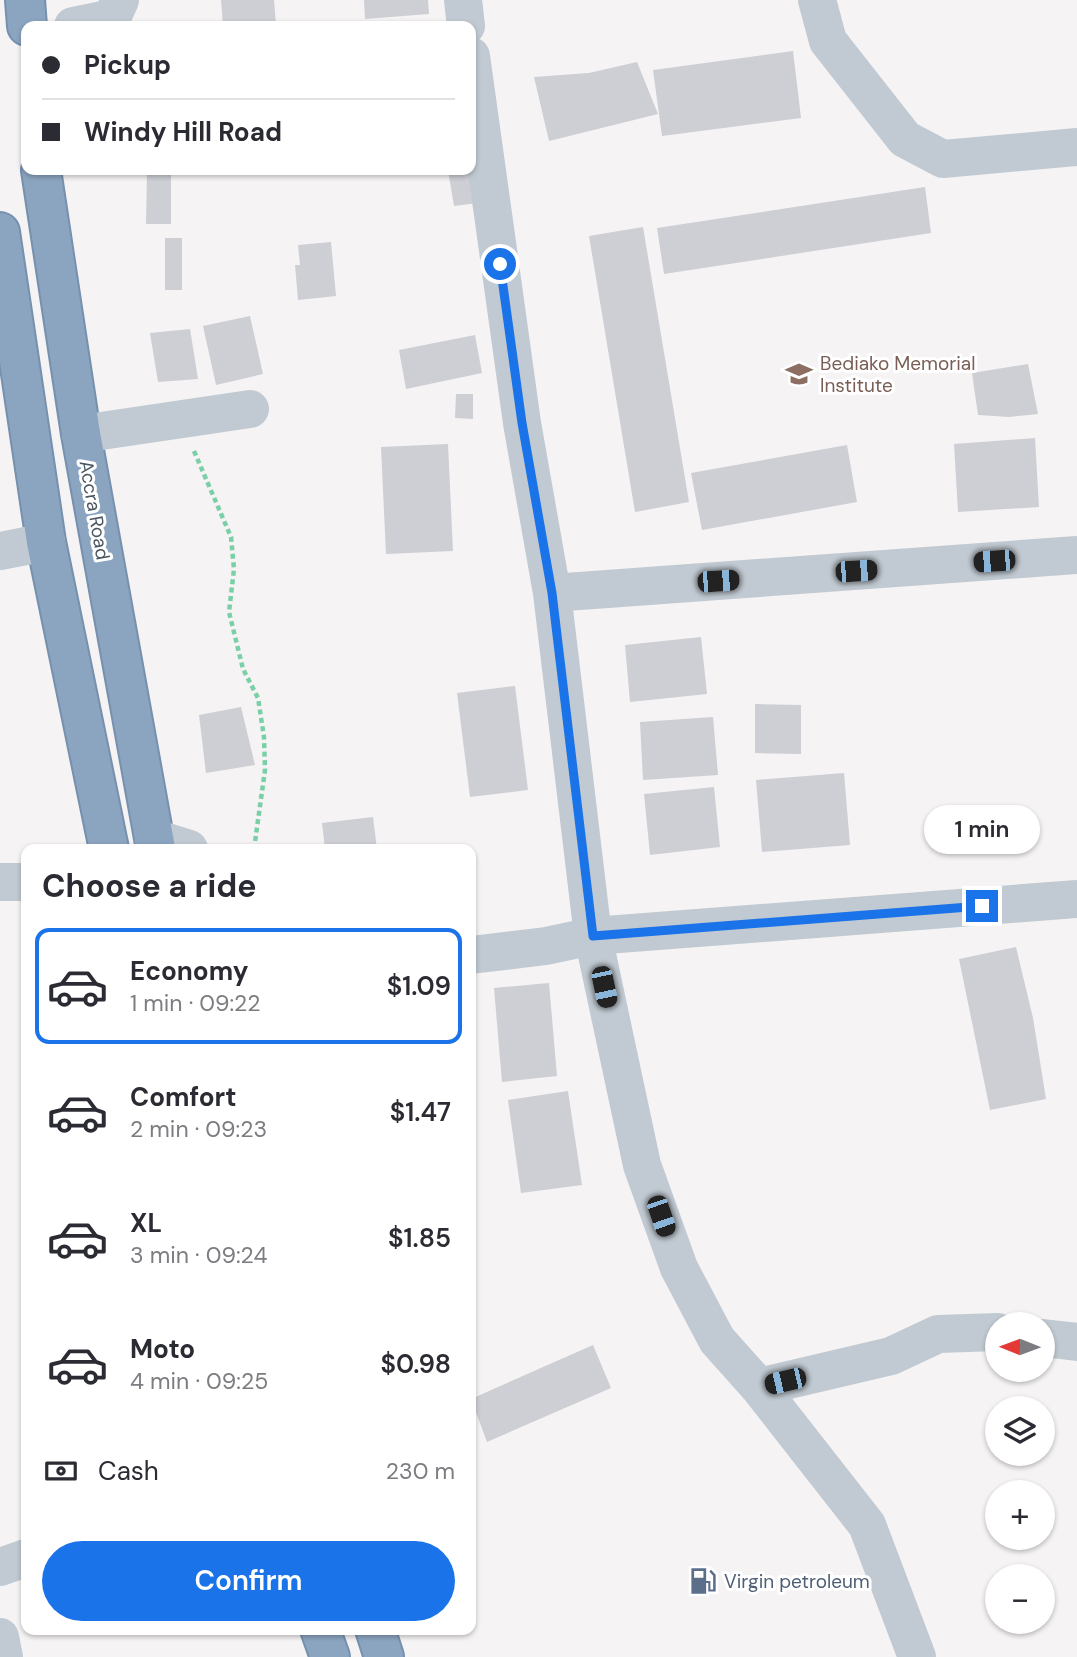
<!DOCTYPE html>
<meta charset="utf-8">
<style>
body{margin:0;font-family:"DM Sans",sans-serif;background:#f7f7f7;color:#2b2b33;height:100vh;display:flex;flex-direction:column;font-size:26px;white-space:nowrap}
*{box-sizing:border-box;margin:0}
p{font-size:23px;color:#7c7c81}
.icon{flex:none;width:38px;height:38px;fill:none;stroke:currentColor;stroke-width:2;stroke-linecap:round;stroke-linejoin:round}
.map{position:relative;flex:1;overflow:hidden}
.details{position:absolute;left:21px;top:844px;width:455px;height:791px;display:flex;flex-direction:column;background:#fff;border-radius:14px;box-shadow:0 2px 5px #0004}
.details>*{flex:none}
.banner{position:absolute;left:21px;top:21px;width:455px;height:154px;border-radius:14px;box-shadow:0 2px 5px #0004;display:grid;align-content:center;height:154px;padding:0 21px;background:#fff}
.needle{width:46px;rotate:271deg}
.controls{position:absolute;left:985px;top:1312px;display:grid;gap:14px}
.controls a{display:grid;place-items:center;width:70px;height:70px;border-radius:50%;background:#fff;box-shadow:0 2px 5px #0004;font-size:35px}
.end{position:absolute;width:32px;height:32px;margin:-16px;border:9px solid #1a73e8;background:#fff;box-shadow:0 0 0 4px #fff}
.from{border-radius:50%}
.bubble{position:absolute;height:49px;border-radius:24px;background:#fff;box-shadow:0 2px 5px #0004;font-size:23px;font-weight:600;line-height:49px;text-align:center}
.car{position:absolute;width:21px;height:42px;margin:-21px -10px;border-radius:9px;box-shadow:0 0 5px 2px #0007;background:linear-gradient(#222 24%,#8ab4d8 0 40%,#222 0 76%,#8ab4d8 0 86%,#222 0)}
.banner b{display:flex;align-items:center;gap:24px;height:66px;font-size:26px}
.banner b+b{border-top:2px solid #e1e1e2}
.banner i{width:18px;height:18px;background:#2b2b33}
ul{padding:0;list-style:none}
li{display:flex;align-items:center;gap:21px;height:116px;margin:0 14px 10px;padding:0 7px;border:4px solid transparent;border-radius:14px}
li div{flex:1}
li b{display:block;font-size:26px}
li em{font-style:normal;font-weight:600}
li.on{border-color:#1a73e8}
li>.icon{width:63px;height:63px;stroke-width:1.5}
h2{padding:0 21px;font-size:32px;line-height:84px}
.pay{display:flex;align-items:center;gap:18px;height:77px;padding:0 21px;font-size:26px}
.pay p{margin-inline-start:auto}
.button{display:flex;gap:14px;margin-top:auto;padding:14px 21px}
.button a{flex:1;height:80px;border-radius:42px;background:#1a73e8;color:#fff;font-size:28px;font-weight:600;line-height:80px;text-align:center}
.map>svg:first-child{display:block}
.building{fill:#cdcfd5}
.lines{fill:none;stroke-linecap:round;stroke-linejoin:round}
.highway-casing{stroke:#7690ad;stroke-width:42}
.path{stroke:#7ad0a6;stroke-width:4.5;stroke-dasharray:5 3.5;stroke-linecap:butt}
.minor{stroke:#c1cad2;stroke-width:38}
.highway{stroke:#8ba5c1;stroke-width:38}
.route{stroke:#1a73e8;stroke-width:9}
.labels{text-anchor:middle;stroke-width:6;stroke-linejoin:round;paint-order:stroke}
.education-label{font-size:19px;fill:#785e54;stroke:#fff;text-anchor:start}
.street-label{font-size:19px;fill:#4a5661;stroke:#fff}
.service-label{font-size:19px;fill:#4e5e75;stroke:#fff;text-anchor:start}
</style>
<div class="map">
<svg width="1077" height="1657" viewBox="0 0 1077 1657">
<rect width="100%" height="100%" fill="#f5f3f3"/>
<path class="building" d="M221,0H274L276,25L223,26Z
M364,0H428L429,14L365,19Z
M793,51L801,118L662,136L653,70Z
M637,62L658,114L549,141L534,77L589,73Z
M448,170H471L478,203L454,206Z
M147,171H171V224H146Z
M925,187L931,233L664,274L657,228Z
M643,227L689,502L635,512L589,236Z
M165,238H182V290H165Z
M331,242L336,296L298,300L295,265H300L298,245Z
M250,316L263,374L216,385L203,326Z
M190,329L198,379L158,382L150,333Z
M475,335L482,373L406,389L399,350Z
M1028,364L1038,414L1009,417L978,415L972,373Z
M456,394H473V419L455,418Z
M1035,438L1039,507L958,512L954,444Z
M448,444L453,551L386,554L381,447Z
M847,445L857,502L702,530L691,473Z
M701,637L707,694L630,702L625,645Z
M515,686L528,790L470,797L457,693Z
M755,704L801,705V754L755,753Z
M241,707L255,765L206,773L199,715Z
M713,717L718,775L643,780L640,722Z
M844,773L850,845L762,852L756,780Z
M714,787L720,847L650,855L644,794Z
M373,817L377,849H325L322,823Z
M1016,947L1033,1018L1046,1099L990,1110L959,959Z
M549,983L557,1076L502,1082L494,988Z
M568,1091L582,1185L521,1193L508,1100Z
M593,1345L611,1388L487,1442L471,1399Z"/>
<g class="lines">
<defs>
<path id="highway" d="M25,0L27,26
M41,170L81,434L156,849
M0,232L46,542L109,849
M320,1629L330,1657
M375,1629L384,1657"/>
</defs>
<use href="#highway" class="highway-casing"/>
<path class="path" d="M194,451L231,537L234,569L229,612L243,669L258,698L264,737L265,770L254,849"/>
<path class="minor" d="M463,0L466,26
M817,0L828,41L905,139L943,159L1077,147
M73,26L112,18L120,0
M471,56L522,423L552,593L593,936L642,1165L679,1268L717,1340L759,1387L867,1525L917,1657
M81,434L250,409
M0,551L46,542
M552,593L1077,555
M154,838L189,849
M0,882H26
M471,955L546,946L593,936L1077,899
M1043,1338L1077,1342
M759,1387L891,1356L938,1334L998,1332
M0,1567L26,1558
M0,1637L4,1657"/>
<use href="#highway" class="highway"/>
</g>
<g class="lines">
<path class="route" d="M500,264L522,423L552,593L593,936L982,906"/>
</g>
<defs>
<symbol id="school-bare" viewBox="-9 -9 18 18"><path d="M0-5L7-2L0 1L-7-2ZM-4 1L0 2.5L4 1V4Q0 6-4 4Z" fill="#8d6e63" stroke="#fff" stroke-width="2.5" paint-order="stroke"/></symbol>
<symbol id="fuel-bare" viewBox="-9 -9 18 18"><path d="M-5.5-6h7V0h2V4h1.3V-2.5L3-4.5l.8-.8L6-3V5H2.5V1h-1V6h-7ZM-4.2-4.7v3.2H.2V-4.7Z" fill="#5c6f8a" stroke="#fff" stroke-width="2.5" paint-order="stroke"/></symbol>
</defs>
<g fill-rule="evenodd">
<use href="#school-bare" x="780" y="355" width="38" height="38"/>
<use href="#fuel-bare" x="684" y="1562" width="38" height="38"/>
</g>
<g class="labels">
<g class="education-label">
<text x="820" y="370">Bediako Memorial<tspan x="820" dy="22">Institute</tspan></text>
</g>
<g class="street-label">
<text transform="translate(95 510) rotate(80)" y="7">Accra Road</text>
</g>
<g class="service-label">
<text x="724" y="1588">Virgin petroleum</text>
</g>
</g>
</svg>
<div class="controls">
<a><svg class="needle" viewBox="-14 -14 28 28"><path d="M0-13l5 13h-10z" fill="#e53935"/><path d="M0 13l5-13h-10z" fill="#7c7c81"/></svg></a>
<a><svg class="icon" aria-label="layers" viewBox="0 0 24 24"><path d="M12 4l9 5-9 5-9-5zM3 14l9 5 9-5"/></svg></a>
<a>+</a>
<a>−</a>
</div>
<i class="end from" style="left:500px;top:264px"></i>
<i class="end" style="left:982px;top:906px"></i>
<div class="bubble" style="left:924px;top:805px;width:116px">1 min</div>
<i class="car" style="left:994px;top:561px;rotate:266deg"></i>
<i class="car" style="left:856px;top:571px;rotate:86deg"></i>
<i class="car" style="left:718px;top:581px;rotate:86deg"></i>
<i class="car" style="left:604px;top:987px;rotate:168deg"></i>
<i class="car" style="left:661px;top:1216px;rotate:161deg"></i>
<i class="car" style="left:785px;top:1381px;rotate:257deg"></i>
<div class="banner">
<b><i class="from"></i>Pickup</b>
<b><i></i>Windy Hill Road</b>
</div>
<section class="details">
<h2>Choose a ride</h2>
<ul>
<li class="on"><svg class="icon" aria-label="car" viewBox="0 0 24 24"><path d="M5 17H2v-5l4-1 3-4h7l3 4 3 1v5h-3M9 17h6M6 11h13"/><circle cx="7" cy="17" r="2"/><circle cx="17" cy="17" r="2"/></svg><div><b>Economy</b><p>1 min · 09:22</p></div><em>$1.09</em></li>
<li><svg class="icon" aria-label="car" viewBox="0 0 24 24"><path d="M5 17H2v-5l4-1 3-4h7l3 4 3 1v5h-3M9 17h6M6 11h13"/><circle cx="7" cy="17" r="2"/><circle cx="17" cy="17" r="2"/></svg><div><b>Comfort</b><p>2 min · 09:23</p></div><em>$1.47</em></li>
<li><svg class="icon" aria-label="car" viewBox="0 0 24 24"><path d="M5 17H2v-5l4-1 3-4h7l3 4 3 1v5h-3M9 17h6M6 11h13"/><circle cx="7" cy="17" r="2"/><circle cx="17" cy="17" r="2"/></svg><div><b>XL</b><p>3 min · 09:24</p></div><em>$1.85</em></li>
<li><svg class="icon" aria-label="car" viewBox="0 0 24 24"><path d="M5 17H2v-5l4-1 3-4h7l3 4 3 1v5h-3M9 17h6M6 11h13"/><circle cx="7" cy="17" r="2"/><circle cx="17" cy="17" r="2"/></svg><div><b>Moto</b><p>4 min · 09:25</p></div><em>$0.98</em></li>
</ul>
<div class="pay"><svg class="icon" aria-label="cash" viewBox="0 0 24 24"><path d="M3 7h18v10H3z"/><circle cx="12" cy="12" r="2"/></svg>Cash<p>230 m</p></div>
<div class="button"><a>Confirm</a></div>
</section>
</div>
